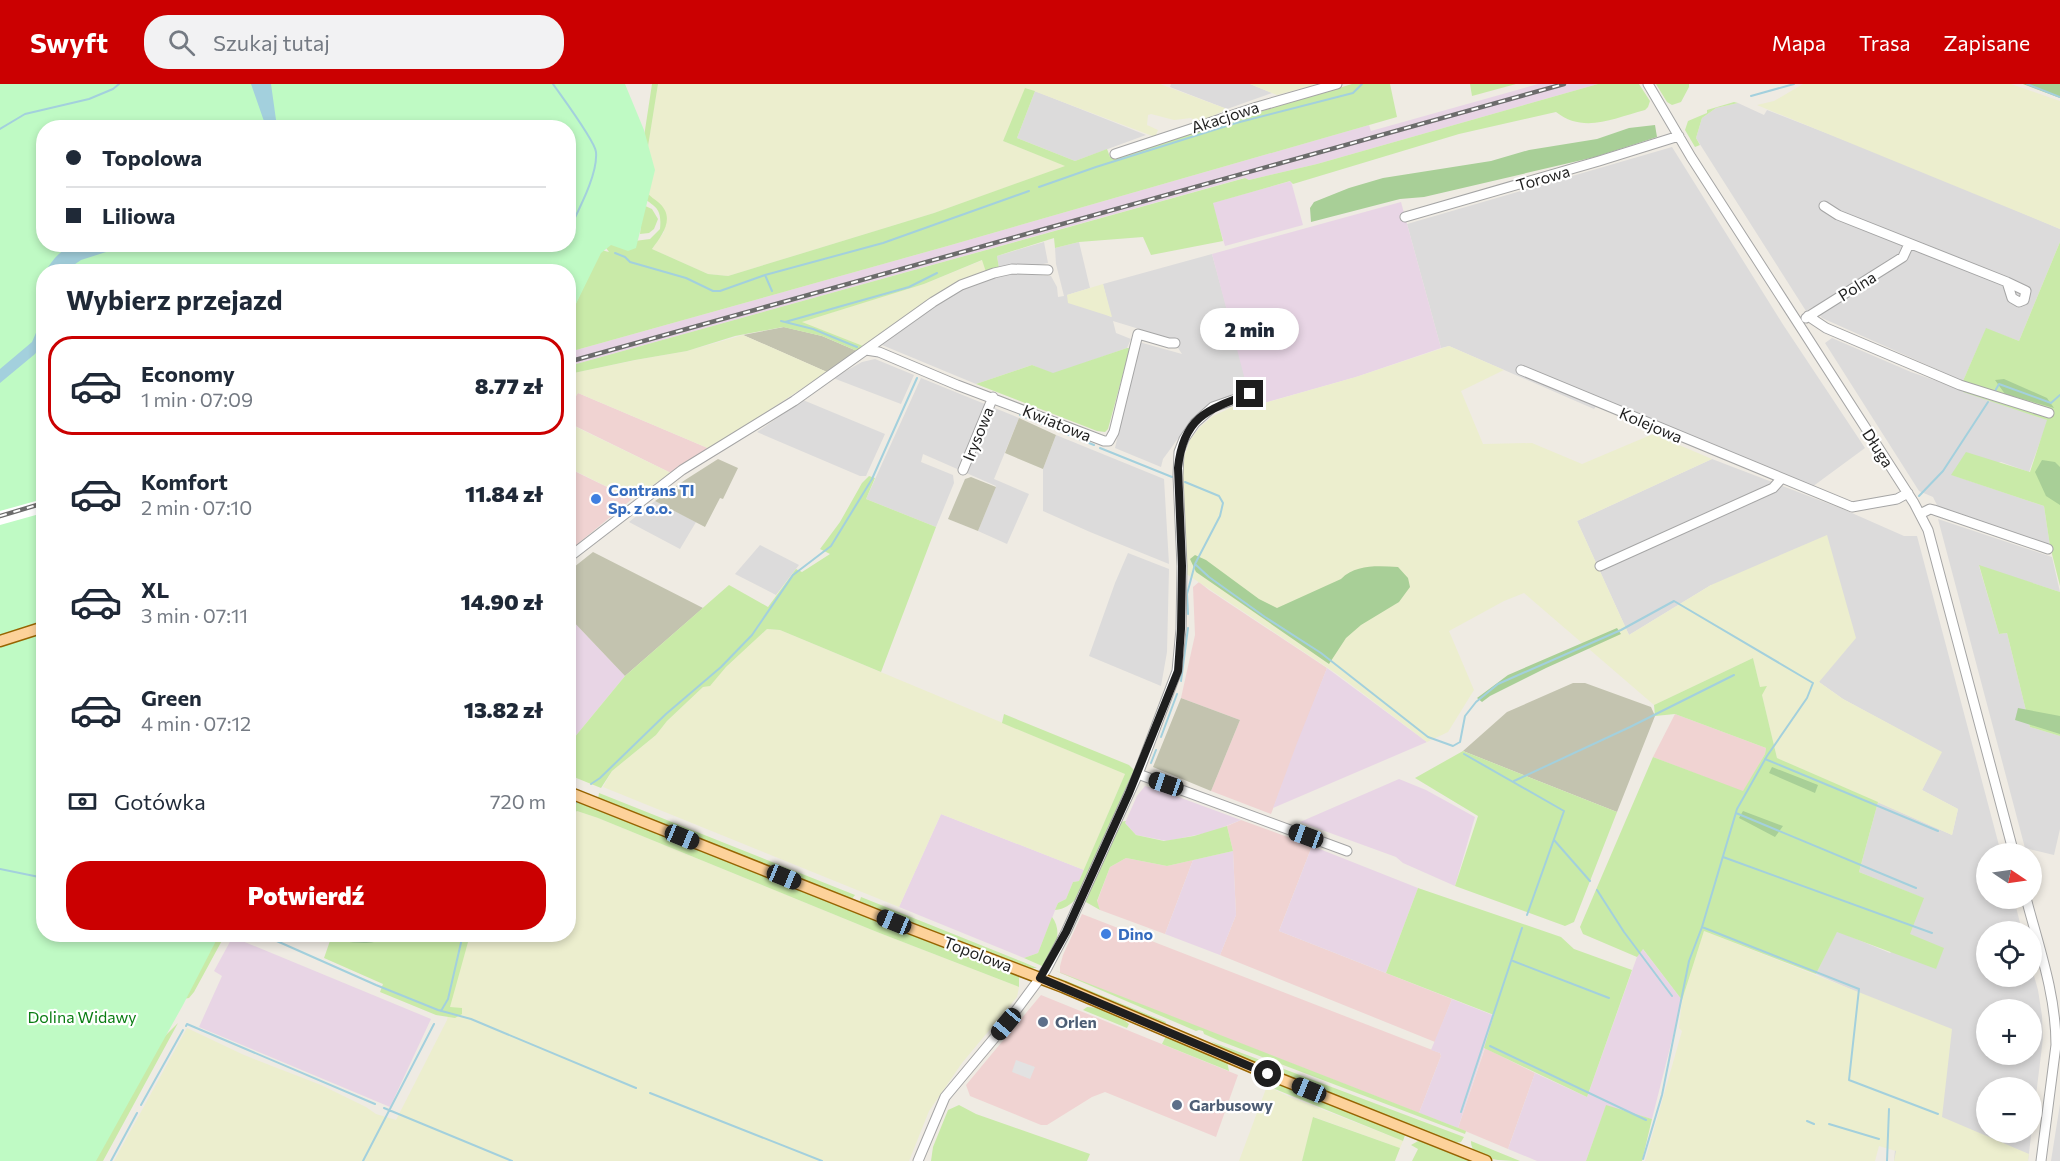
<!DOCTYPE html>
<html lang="pl">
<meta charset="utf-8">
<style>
body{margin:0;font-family:Commissioner,sans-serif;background:#f2f2f3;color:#1f2937;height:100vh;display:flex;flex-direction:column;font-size:22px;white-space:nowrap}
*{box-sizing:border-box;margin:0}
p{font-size:20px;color:#747a83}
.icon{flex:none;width:33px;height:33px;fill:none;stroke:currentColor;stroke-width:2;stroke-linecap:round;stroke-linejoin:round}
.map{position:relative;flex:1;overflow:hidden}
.panel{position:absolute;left:36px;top:180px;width:540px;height:678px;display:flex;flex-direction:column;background:#fff;border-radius:24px;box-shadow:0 3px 9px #0003}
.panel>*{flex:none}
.hud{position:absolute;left:36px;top:36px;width:540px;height:132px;border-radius:24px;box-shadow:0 3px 9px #0003;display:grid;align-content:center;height:132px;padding:0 30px;background:#fff}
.needle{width:39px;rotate:103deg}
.tools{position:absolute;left:1976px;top:759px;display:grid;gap:12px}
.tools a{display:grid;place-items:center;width:66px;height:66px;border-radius:50%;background:#fff;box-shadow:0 3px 9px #0003;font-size:30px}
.end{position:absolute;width:27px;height:27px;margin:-14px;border:8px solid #1e1e1e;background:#fff;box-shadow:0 0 0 3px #fff}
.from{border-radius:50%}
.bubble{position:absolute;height:42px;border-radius:21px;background:#fff;box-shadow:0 3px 9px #0003;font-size:20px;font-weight:800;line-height:42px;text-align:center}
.car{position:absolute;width:18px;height:36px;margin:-18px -9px;border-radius:8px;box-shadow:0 0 4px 2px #0007;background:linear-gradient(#222 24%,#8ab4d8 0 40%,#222 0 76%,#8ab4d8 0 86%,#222 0)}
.hud b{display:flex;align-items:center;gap:21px;height:57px;font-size:22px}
.hud b+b{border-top:2px solid #e0e1e3}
.hud i{width:15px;height:15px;background:#1f2937}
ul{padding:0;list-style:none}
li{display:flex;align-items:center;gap:18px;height:99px;margin:0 12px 9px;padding:0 18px;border:3px solid transparent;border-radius:24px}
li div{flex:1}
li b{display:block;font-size:22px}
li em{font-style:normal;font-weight:800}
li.current{border-color:#cb0001}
li>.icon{width:54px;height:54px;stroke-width:1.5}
h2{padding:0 30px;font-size:27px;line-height:72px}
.pay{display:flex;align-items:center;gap:15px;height:66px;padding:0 30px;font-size:22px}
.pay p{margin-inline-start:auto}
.primary-button{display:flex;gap:12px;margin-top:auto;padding:12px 30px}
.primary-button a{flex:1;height:69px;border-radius:24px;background:#cb0001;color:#fff;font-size:24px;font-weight:800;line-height:69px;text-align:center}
header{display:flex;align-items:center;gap:36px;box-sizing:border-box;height:84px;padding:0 30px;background:#cb0001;color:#fff}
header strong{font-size:28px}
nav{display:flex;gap:33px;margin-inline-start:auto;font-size:21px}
.search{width:420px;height:54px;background:#f2f2f3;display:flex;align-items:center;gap:15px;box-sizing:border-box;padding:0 21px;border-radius:24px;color:#747a83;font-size:22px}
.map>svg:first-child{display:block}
.residential{fill:#dcdbdb;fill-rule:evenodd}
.commercial{fill:#f0d3d2}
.industrial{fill:#e8d5e5}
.construction{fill:#c3c3af}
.farmland{fill:#eceece}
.grass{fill:#c9eaa8}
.forest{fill:#a8cf97}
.park{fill:#bffac4;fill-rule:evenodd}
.parking{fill:#e2e2e2}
.water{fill:#a3d0dd}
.pier{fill:#fff}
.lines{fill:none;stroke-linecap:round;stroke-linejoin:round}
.stream{stroke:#a3d0dd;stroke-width:2}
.minor-casing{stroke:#a5a5a5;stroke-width:11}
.major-casing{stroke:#976400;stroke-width:13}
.minor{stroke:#fff;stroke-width:9}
.major{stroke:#fdd29a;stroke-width:10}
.rail-casing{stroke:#6c6c6c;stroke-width:4.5}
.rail{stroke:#fff;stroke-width:2;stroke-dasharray:7;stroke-linecap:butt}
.route{stroke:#1e1e1e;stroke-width:8}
.shop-dot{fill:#3f7fe0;stroke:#fff;stroke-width:2}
.service-dot{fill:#5c6f8a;stroke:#fff;stroke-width:2}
.labels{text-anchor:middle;stroke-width:4.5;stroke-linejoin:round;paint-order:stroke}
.street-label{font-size:16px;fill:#1e1e1e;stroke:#fff}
.shop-label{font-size:16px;font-weight:bold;fill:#366cbe;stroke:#fff;text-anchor:start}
.park-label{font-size:16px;fill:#0a7d13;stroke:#fff}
.service-label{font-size:16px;font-weight:bold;fill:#4e5e75;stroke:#fff;text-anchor:start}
</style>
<header>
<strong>Swyft</strong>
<div class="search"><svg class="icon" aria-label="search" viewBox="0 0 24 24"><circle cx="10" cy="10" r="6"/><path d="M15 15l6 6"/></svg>Szukaj tutaj</div>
<nav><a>Mapa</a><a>Trasa</a><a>Zapisane</a></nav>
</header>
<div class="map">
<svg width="2060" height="1077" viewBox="0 0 2060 1077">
<rect width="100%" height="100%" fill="#efebe3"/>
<path class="residential" d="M1171,0H1250L1272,9L1227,25L1170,3Z
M1035,7L1146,51L1075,77L1017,54Z
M1738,19L1764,31L1767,26L1919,85L2060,145V158L2019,257L1986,245L1963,297L1822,234L1813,223L1806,227L1696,54L1702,34L1716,24Z
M1672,63L1782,239L1865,364L1812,403L1601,317L1594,325L1449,262L1441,264L1407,140Z
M1044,158L1048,179L1033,182L999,184L997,172Z
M1079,158L1090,204L1067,211L1111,233L1103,200L1212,170L1249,306L1206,323L1188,341L1163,375L1161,383L1115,364L1139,258L1182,270L1172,255L1113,237L1116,249L1131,255L1127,264L1053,290L1032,281L976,300L882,261L880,258L948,212L970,202L1004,189L1051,192L1057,203L1058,213L1064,212L1056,180L1055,164Z
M1832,254L1911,288L2048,336L2029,388L2001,378L1952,391L2044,422L2050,462L1938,423L1933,413L1919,407L1825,259Z
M875,275L914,291L901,320L833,294L862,278Z
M921,294L1019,334L994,395L1029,410L1007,460L978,447L996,402L923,370L921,378L953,391L954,399L936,443L866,415Z
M803,316L885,350L866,392H860L757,348Z
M1056,351L1164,395L1169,480L1090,448L1043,427V385Z
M1712,375L1845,426L1904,452H1917L2001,769L1986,770V814L2014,815L2022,847L1986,848V892H2031V881L2038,906L2042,932L2043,954L2028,1077H1894L1898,1032L1866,912L1816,890L1837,847L1890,869L1909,850L1923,814L1859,788L1878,718L1952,751L1958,725L1922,706L1941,668L1843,615L1819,598L1711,501L1629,551L1577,437ZM1986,926H2031V970H1986ZM1986,1004H2031V1048H1986Z
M655,417L696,438L680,465L629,438Z
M1938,435L2052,473L2060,508L1979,482L1999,550L2007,549L2030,643L2060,652V745L2054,771L2025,764Z
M760,461L799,481L776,511L735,490Z
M1128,469L1169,485L1167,568L1161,602L1089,572L1115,499Z
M2060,1020V1077H2051Z"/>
<path class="commercial" d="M578,309L710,365L671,389L569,339L568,324Z
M568,384L632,415L569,467H568Z
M1199,498L1209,506L1327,584L1271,730L1211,707L1240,636L1181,614L1195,551L1193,503Z
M1675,630L1766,664L1765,670L1743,708L1653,673Z
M1241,736L1312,762L1279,847L1452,915L1435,958L1220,871L1236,831L1233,767L1227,742Z
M1126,774L1167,782L1193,776L1165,850L1100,826L1097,818L1110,783Z
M1082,830L1440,969L1441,972L1419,1029L1060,889V882L1063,871Z
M1041,911L1238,991L1216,1053L1105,1008L1092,1013L1047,1041H1041L970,1012L966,1001Z
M1485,964L1535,989L1508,1065L1458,1044Z"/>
<path class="industrial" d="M1538,0H1598L1317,80L1249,96L1244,94L569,282V268L951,161L1369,41L1371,47Z
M1291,97L1303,141L1225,162L1212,119Z
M1401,118L1441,264L1356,293L1260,320L1250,315L1212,170Z
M569,533L625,592L569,660Z
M1327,584L1427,658L1273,724L1297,659Z
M1399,695L1426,706L1475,733L1455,802L1403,779L1396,773L1300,738Z
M1145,702L1165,708L1241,736L1211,748L1167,757L1136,751L1125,739L1137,712Z
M941,730L1084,786L1079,797L1073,798L1066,815L1058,819L1038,869L1024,874L899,823Z
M1312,762L1418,804L1386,889L1279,847Z
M1233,767L1236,831L1220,871L1165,850L1193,776Z
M232,854H235L431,935L390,1023L199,943L222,892L214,887Z
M1642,864L1682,916L1652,1035L1606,1022L1586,1077H1537L1508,1065L1535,989L1587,1013L1637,873Z
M1452,915L1495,932L1458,1044L1419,1029L1441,972L1440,969L1431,966Z"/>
<path class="construction" d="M784,243L822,252L857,267L827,288L743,251Z
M1019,334L1056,351L1043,385L1005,369Z
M718,375L738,384L723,415L720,414L705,443L655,417L685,396Z
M971,393L996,403L978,447L948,435L965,395Z
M593,468L703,524L625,592L569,533V487Z
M1573,599H1585L1651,623L1655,632L1617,728L1463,667L1507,628Z
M1181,614L1240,636L1211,707L1153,683Z"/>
<path class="farmland" d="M658,0H1160L1227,25L1198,39L1191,34L1174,36L1151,30L1148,31L1147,41L1158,46L1155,53L1026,4L1003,57L1066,82L934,129L728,192L708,190L652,165L664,148L659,120L650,113L642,100Z
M1250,0H1319L1277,11Z
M1803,0H2011L2060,17V145L1757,21L1774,17Z
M983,176L986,188L924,220L863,262L801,238L924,200Z
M1103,200L1112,233L1068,219L1067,211Z
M743,251L827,288L710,365L578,309L569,323V290L636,276L687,267Z
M1449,262L1504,286L1461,307L1483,360L1532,359L1582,380L1653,350L1712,375L1577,437L1629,551L1711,501L1827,451L1856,554L1819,598L1843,615L1942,668L1922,706L1958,725L1952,751L1777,674L1753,574L1654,621L1524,509L1504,517L1449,547L1474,606L1448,648L1427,658L1337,590L1185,489L1182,378L1190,356L1200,343L1213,332L1250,315L1261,320L1356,293Z
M568,339L671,389L632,415L569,384Z
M767,545L780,546L1125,690L1084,786L941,730L899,823L603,703L612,687L656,651L667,637L703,603L710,601L726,583Z
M577,727L598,734L877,848L1019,903L1017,913L962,979L929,1027L909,1077H114L187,944L244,971L321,1001L366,1023L376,1030L396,1036L447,936L454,904L470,851L568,850L569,733Z
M1704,847L1952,945L1942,1033L2029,1070L2028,1077H1894L1896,1067L1879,1062L1875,1077H1645L1682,947L1679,944L1682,916Z
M1267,1002L1288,1012L1403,1057L1400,1064L1314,1033L1302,1077H1239Z"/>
<path class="grass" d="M652,0H658L642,100C646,109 650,112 658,118C676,133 663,150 652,165L708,190L728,192L934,129L1065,82L1003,57L1025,4L1035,7L1017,54L1075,77L1107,65L1110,73L1352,0H1390L1397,33L951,161L569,268V234L601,166L609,168L604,161L650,155L660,145C662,124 656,123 640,112L638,92Z
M1470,0H1516L1472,12Z
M1598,0H1639L1650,17L1648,23L1645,26C1614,34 1584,50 1556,28L1459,50L1293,100L1290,97L1213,119L1223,157L1151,171L1143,153L1079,158L1055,164L1054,154L997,172L999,184L986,188L982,176L924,200L802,238L863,262L857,267L822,252L783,243L735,252L687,267L635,276L569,290V282L1245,94L1249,96L1317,80Z
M1656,0H1689V3L1681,18L1672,21L1667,18Z
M1734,18L1738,19L1716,24L1702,34L1696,54L1700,61L1695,63L1685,46L1688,37L1707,29V26Z
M643,121L652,125L658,135L654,145L649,149L640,150Z
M2060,158V502L2050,462L2044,422L1951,391L1966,368L2030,388L2047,336L1963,308V297L1986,244L2019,257Z
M1127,264H1130L1108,345L1105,348L1097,347L976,300L1032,281L1053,289Z
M869,392L875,394L866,415L936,443L881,588L780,546L767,545L726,583L710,602L703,603L667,637L656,651L612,687L601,704L569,691V660L625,592L729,501L768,523L796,485L802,488L830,470L820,465L840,438L862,399Z
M1979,481L2060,508V652L2030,643L2007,549L1999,550Z
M1753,574L1760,603L1767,602L1762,611L1777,674L1878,718L1859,788L1924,814L1910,850L1944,864L1936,885L1837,848L1816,890L1704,847L1682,916L1643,865L1637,873L1583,850L1580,843L1653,673L1743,707L1765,670L1766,664L1675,630L1655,632L1654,621Z
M1004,630L1129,681L1134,686L1077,814C1070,821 1065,825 1055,826L1058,819L1066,815L1073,798L1079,797L1125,690L1002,639Z
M1463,667L1617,728L1574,838L1565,842L1455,802L1478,732L1415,694Z
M599,709L855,811L851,816L598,715Z
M569,712L1019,893V903L877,848L598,734L577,727L569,733Z
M1126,737L1125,739L1136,751L1164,757L1194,752L1227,742L1233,767L1167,782L1126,774L1110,783L1097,817L1100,826L1084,817L1120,738Z
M1418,804L1561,853L1574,865L1632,886L1587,1013L1484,964L1494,931L1386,889Z
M861,813L1023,878L1037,884H1030L859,819Z
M1052,833C1064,848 1054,870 1042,882L1024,874L1038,869Z
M188,851H225L194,908L189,914L183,915Z
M387,851H470L450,923L462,924V930L455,934L436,931L380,908L383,900L324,874L331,854C352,858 368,863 387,851Z
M1054,886L1466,1047L1465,1050L1220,957L1204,950L1203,947L1199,946L1196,947Z
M1057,893L1166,938L1164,942L1133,926L1061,897Z
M1087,923C1100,923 1119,931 1129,940L1127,944L1083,926Z
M178,939L103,1077H94L157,960Z
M1166,952L1227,977L1229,987L1162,960Z
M1210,957L1464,1053L1461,1058L1453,1059L1234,971Z
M1271,996L1399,1046L1405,1051L1403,1057L1265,1001Z
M959,1021L976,1030L1090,1070L1087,1077H931L933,1063L948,1026Z
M1606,1021L1652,1035L1642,1077H1586Z
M1313,1033L1400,1064L1395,1077H1302Z
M1420,1056L1473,1077H1412L1418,1065L1411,1061Z
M1471,1057L1520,1077C1505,1077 1470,1077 1471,1057Z"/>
<path class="forest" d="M2023,0H2060V14Z
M1655,41L1657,53L1595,73L1424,113L1400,115L1311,138L1310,124L1314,118L1349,104L1383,94L1491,77L1529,66L1597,55L1629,44Z
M2004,295L2047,314L2054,324L2005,310L1995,296Z
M2042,376L2055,378L2060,383V421L2046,412L2035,388Z
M1195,471L1206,476L1259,515L1277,524L1341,495C1356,480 1378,482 1398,483L1408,494L1410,503L1399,518L1361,541L1346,554L1329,580L1196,488L1190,475Z
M1617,544L1621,550L1546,584L1490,612L1482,618L1477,614L1508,591Z
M2018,624L2060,632V650L2015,636Z
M1772,683L1818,701L1815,709L1769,689Z
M1743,727L1783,742L1775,753L1739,734Z
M325,851H387C383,853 378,857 374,858C362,861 335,857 325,851Z"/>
<path class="park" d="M0,0H625L644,46L655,86L636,164L628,167L611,161L601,169L569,234L568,188H44V850L219,851L183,921L96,1077H0ZM44,44H568V160H44Z"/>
<path class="parking" d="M1016,976L1035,983L1030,995L1012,988Z"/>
<path class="water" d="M251,0H271L277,43H266Z
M75,161V160L128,161L81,176L65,187H46C51,177 63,163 75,161Z
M43,201V258L35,270L0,299V285L32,258L38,244Z"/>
<path class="pier" d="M43,415V429L0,441V427Z"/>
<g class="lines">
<path class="stream" d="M553,0C562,13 595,57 596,68C598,90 579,125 570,144L573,149
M2027,0L2060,13
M1751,12L1794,0
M0,45L25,30L89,15L113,5L119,0
M1039,103L1096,83L1236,39L1353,9L1362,0
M615,169L625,173L630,178L686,194L713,207H720L765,191L883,159L1029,107
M765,191L772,207
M781,237L813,245L857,263
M785,238L909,203L937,189
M1995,307L1999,300L2051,319L2060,311
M1020,331L1050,343
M1057,346L1094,361
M1100,364L1172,393
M1185,398L1219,412L1223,419L1220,432L1195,480L1209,493L1265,533L1321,569L1428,653L1453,662L1460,658L1465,632L1476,618L1498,600L1621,546L1674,517L1813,599L1807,614L1767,672L1737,725L1702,843L1859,905L1849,996L1938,1030
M1919,412L1943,387L1988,318
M1188,530L1187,510L1195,480
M1181,597L1188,544
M1161,653L1177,610
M1464,670L1564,727L1527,831
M1765,675L1938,747
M1151,679L1156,666
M1514,697L1630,643L1734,591
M591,700L600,694L666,630L721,583L752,551L793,491L831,462L872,395L917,294
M568,725L577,718
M1736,729L1916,804
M1554,756L1590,797
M1723,773L1932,849
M0,785L44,794
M1597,806L1624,848L1672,912
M261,850L376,901L438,926L471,935L636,1004
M1513,877L1609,914
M441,927L448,915L463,850
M186,942L187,940L375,1020
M1490,962L1646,1036
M650,1009L822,1077
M141,1021L183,946
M384,1024L512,1077
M1461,1028L1522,844
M1807,1037L1814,1040
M1829,1040L1879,1055
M1643,1075L1662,1011L1689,877L1702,843
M111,1077L137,1029
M363,1077L434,940
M1887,1077L1889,1025"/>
<defs>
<path id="minor" d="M1648,0L1691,73L1914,419L1928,446L2014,770
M1115,70L1257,23L1337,0
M1824,122L1838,131L2007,198L2012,214L2019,218L2024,216L2026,207L2007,198
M1405,133L1599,77L1679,52
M1808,232L1826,244L1960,301L2049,329
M1806,234L1903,173L1909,160
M866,266L879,268L957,301L1104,357H1109L1114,348L1138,250L1169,259H1175
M1521,286L1852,423L1897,415L1908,409
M963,386L993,313
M1920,430L1930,425L1934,426L2048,465
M568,474L682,386L794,317L933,218L961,201L994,189L1012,185L1048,186
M1600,482L1773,404L1781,395
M1138,690L1347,767
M2026,814C2039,863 2056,911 2056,961L2041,1077
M918,1077L945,1013L1006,940L1046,886L1066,848L1138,690L1177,587L1181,545L1182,482L1178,392L1179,368L1184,355L1195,339L1205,330L1213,323L1250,310"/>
<path id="major" d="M0,557L44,543
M568,708L912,845L1063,903L1268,990L1486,1077"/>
</defs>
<use href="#minor" class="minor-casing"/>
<use href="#major" class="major-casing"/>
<use href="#minor" class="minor"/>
<use href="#major" class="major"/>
<defs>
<path id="rail" d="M568,278L1564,0
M0,432L44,419"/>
</defs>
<use href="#rail" class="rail-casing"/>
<use href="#rail" class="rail"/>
</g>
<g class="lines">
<path class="route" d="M1250,310C1208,325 1183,333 1178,384L1182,482L1181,545L1178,587L1129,709L1066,848L1040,894L1268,990"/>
</g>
<g class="shop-dot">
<circle cx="596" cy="415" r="6"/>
<circle cx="1106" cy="850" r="6"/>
</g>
<g class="service-dot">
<circle cx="1043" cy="938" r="6"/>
<circle cx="1177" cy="1021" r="6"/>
</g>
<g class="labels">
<g class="street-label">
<text transform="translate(1225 33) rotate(-18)" y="6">Akacjowa</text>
<text transform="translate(1543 94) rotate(-16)" y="6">Torowa</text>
<text transform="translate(1857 202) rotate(-32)" y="6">Polna</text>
<text transform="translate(1057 339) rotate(22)" y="6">Kwiatowa</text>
<text transform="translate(1651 341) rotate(23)" y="6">Kolejowa</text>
<text transform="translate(978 350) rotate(-68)" y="6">Irysowa</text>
<text transform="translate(1878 364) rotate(57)" y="6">Długa</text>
<text transform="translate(978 870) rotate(21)" y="6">Topolowa</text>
</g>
<g class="shop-label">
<text x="608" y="412">Contrans TI<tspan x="608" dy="18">Sp. z o.o.</tspan></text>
<text x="1118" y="856">Dino</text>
</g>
<g class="park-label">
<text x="82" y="939">Dolina Widawy</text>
</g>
<g class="service-label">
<text x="1055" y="944">Orlen</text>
<text x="1189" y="1027">Garbusowy</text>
</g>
</g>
</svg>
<div class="tools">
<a><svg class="needle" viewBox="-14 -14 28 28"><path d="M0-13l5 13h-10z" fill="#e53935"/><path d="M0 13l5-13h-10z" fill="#747a83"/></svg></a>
<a><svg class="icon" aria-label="locate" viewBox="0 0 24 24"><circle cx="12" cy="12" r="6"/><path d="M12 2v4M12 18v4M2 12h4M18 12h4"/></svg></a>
<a>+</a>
<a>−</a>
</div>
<i class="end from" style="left:1268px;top:990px"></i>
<i class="end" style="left:1250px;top:310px"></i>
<div class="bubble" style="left:1200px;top:224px;width:99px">2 min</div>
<i class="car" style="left:1166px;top:700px;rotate:289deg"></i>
<i class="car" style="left:1306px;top:752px;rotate:290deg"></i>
<i class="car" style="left:682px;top:753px;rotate:112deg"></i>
<i class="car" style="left:784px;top:793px;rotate:112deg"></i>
<i class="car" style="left:894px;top:838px;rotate:292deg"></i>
<i class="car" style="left:1006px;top:940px;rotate:220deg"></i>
<i class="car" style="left:1309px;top:1006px;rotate:292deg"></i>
<div class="hud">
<b><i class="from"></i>Topolowa</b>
<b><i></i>Liliowa</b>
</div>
<section class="panel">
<h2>Wybierz przejazd</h2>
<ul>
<li class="current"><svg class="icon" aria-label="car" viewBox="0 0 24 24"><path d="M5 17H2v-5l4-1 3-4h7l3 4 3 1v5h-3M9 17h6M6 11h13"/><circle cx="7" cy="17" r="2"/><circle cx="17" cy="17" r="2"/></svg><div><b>Economy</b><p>1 min · 07:09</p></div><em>8.77 zł</em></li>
<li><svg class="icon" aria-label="car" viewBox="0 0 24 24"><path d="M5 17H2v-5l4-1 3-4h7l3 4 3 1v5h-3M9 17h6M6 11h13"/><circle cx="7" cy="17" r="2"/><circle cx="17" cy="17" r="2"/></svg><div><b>Komfort</b><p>2 min · 07:10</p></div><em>11.84 zł</em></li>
<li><svg class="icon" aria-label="car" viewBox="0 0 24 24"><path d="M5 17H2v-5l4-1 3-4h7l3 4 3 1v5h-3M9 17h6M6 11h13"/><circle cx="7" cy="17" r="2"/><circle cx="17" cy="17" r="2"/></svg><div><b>XL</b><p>3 min · 07:11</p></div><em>14.90 zł</em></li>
<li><svg class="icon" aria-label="car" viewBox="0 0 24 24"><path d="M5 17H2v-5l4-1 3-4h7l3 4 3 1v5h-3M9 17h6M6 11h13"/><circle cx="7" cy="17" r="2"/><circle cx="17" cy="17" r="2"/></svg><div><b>Green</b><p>4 min · 07:12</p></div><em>13.82 zł</em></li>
</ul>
<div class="pay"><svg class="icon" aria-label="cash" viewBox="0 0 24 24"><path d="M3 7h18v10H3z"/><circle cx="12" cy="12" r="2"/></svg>Gotówka<p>720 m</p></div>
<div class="primary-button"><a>Potwierdź</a></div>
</section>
</div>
